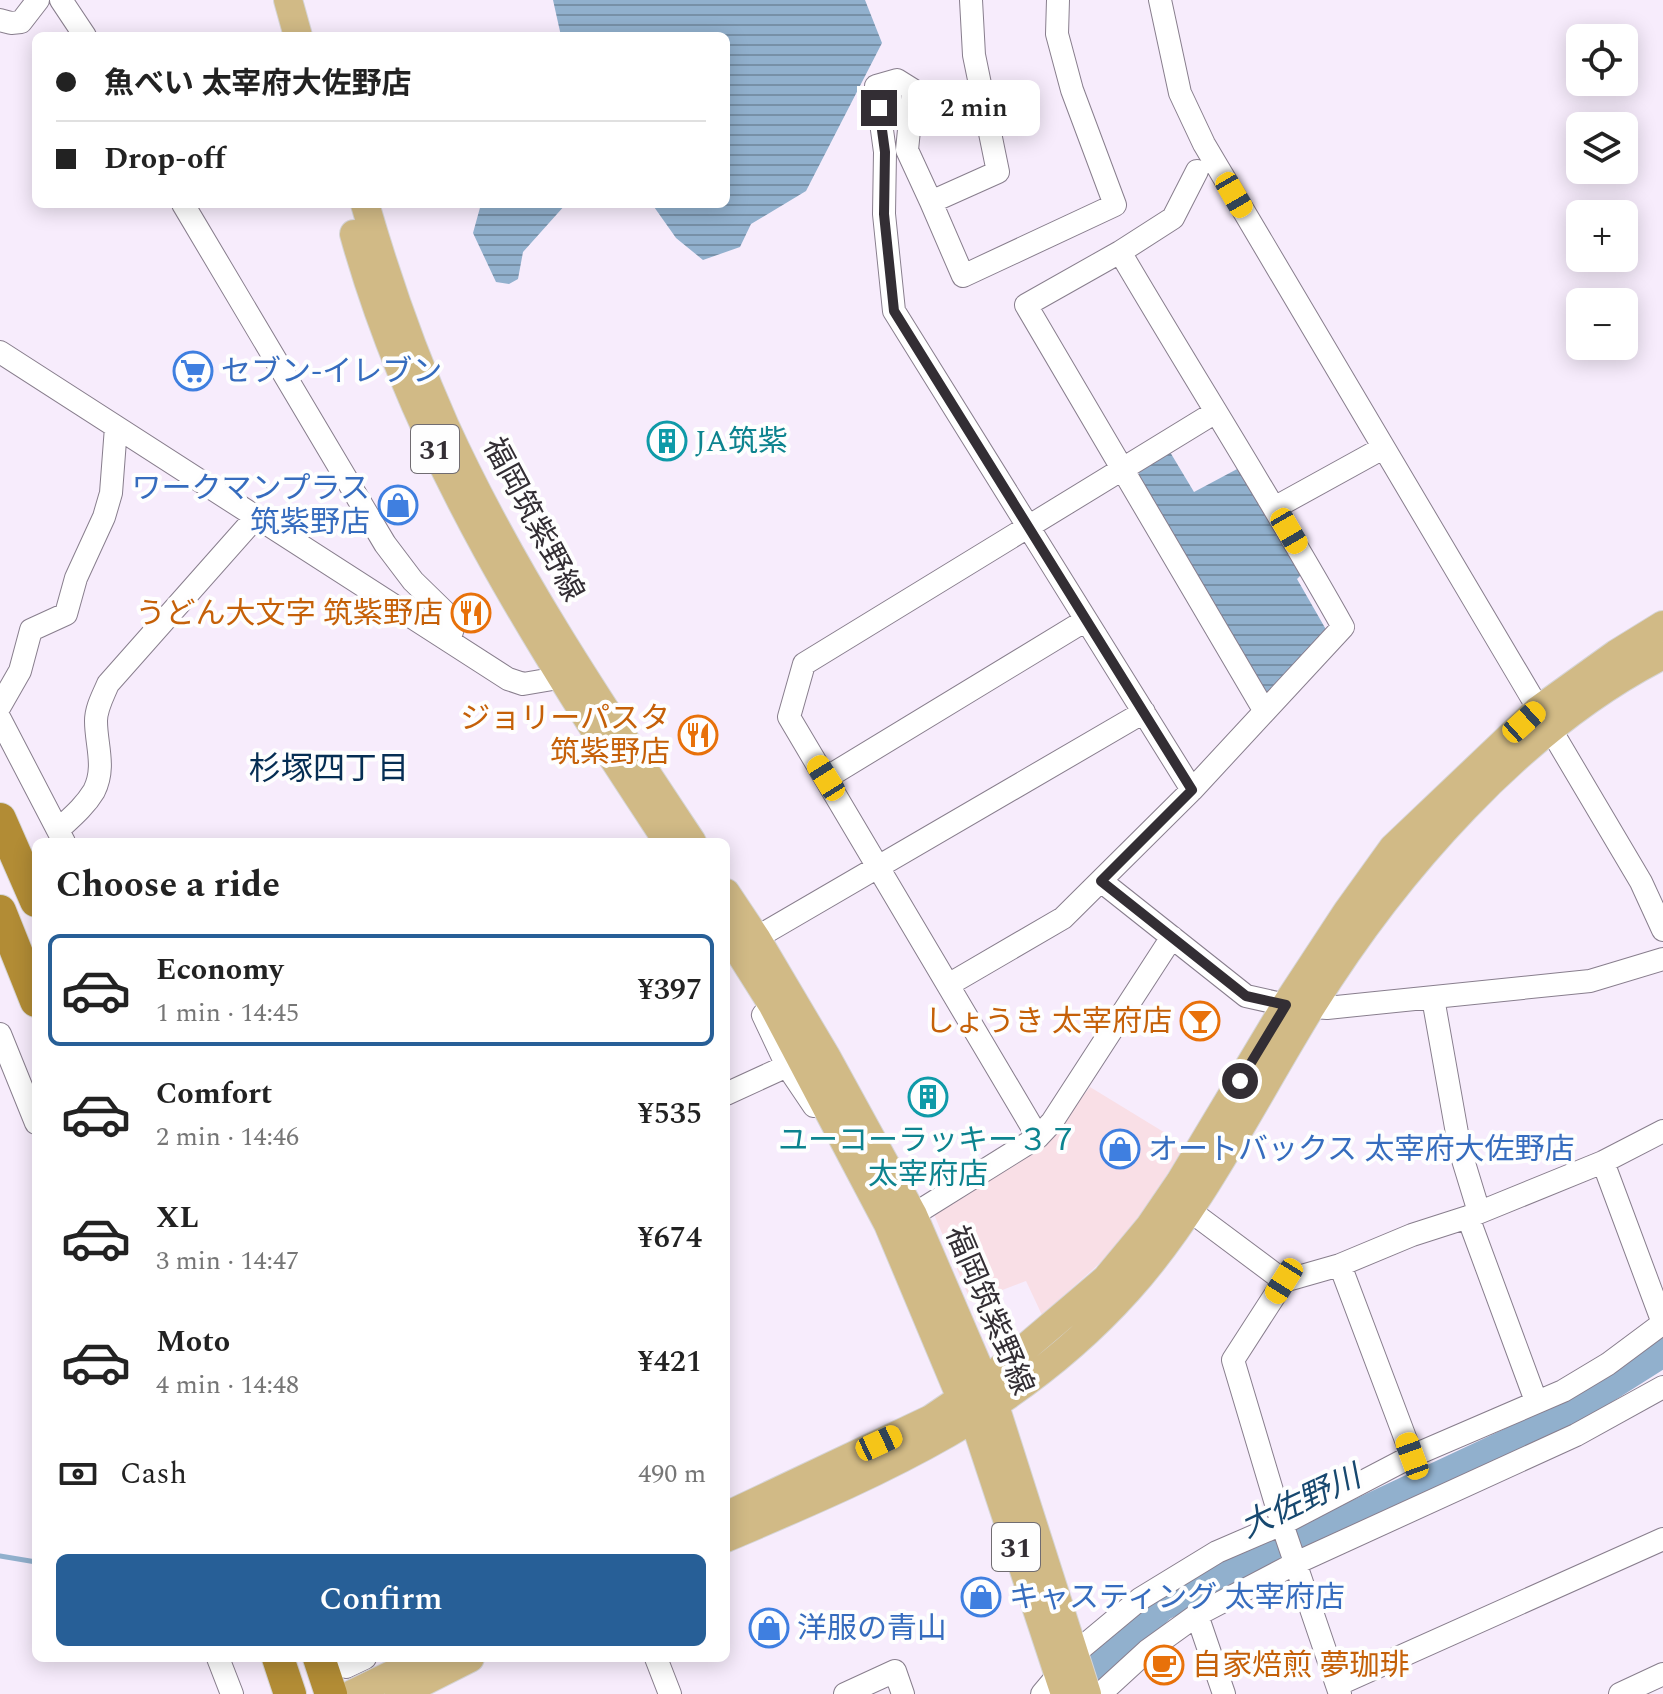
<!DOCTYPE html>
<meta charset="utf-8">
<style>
body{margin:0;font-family:Spectral,"Noto Sans JP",serif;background:#f2f2f2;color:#222;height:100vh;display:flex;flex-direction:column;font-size:30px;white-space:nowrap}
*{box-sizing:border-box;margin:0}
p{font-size:26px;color:#767676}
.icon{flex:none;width:44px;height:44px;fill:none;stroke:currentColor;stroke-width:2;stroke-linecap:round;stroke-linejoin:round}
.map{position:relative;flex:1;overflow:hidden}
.panel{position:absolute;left:32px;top:838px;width:698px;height:824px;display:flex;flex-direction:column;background:#fff;border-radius:12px;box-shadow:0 4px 20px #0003}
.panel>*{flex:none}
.guide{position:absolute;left:32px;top:32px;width:698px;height:176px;border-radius:12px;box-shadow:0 4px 20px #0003;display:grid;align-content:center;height:176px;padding:0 24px;background:#fff}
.controls{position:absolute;left:1566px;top:24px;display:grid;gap:16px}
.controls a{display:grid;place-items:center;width:72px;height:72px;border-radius:12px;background:#fff;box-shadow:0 4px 20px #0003;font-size:40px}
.end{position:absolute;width:36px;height:36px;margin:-18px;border:10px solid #332e34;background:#fff;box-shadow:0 0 0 4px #fff}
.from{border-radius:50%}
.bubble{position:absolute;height:56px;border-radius:12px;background:#fff;box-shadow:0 4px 20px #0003;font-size:26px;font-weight:600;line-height:56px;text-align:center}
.car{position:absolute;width:24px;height:48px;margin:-24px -12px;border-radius:10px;box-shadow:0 0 6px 2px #0007;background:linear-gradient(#f5c518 24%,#345 0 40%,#f5c518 0 76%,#345 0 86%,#f5c518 0)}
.guide b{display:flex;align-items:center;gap:28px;height:76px;font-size:30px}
.guide b+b{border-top:2px solid #e0e0e0}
.guide i{width:20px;height:20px;background:#222}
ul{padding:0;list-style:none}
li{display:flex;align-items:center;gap:24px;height:112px;margin:0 16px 12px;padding:0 8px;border:4px solid transparent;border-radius:12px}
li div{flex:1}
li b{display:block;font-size:30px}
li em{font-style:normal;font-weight:600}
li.selected{border-color:#275f97}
li>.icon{width:72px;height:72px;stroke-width:1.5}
h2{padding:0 24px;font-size:36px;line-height:96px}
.pay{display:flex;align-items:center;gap:20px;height:88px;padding:0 24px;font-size:30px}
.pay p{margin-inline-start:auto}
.action{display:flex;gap:16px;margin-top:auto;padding:16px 24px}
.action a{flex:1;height:92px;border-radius:12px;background:#275f97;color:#fff;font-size:32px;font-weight:600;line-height:92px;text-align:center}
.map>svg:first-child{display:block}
.commercial{fill:#f9dfe6}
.water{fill:url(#water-rules)}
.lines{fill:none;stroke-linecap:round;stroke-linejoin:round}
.stream{stroke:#91b0cd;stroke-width:5}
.river{stroke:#91b0cd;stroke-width:30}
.minor-casing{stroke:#887e8d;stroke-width:24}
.major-casing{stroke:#d6d5d6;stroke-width:30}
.highway-casing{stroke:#d6d5d6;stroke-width:34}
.minor{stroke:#fff;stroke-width:22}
.major{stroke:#d1ba86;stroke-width:28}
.highway{stroke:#b28c35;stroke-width:32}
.route{stroke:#332e34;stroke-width:10}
.labels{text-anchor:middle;stroke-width:8;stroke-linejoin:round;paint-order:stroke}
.shield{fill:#fefefe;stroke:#706c71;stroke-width:2}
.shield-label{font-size:28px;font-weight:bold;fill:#332e34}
.shop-label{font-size:30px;fill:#366cbe;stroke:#fefefe;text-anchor:start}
.culture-label{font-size:30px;fill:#0d838f;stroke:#fefefe;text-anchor:start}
.street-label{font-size:30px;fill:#332e34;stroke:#fefefe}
.food-label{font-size:30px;fill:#c56008;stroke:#fefefe;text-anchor:end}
.neighbourhood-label{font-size:32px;fill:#052d53;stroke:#fefefe}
.water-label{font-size:32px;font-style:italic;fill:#17486f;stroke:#fefefe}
</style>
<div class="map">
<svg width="1663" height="1694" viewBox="0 0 1663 1694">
<defs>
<pattern id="water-rules" width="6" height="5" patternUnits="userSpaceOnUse" patternTransform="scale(2)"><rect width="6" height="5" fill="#91b0cd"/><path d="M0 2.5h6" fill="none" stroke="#7790a7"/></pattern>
</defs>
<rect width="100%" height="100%" fill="#f7ecfc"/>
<path class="commercial" d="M1090,1087L1185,1145L1143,1214L1100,1263L1042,1315L1026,1281L971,1302L933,1212L994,1178L1033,1149L1057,1129Z"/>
<path class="water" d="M553,0H865L882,43L806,191L751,224L740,247L703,260L676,238L652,204H726V36H561Z
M481,204H566L523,252L518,279L509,284L496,282L473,233Z
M1170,452L1194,492L1239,468L1303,573L1297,579L1328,633L1274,693L1265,694L1138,476L1140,470Z"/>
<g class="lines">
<path class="stream" d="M0,1556L36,1562"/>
<path class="river" d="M1070,1694L1162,1606L1546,1426L1663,1352"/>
<defs>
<path id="minor" d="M61,0L85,36
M971,0L974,55L998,172L931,202L963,276L1115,205L1072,90L1057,34L1058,0
M1160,0L1180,93L1204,144L1641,882L1663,930
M0,20L11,23L21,22L38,0
M1197,171L1173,218L1120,252L1026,305L1264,710
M931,202L907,150L913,90L897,80L876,86L885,152L884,214L894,311L1192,790
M183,204L385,544L413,581L451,618L454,625L449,641
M0,352L508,679L523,684L576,675
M1276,507L1383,448
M0,706L20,671L31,630L66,614L76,578L104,517L111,493L116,427
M0,719L64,842
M826,778L1086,620
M59,829C72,817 85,806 94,791C106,767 96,745 96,721C96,708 103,696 108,684L255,518
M1101,881L1246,996L1286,1005L1327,1008L1590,981L1663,959
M756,938L1144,712
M948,985L1063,918L1192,790L1343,627C1272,500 1194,378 1120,252
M1433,998L1460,1150L1479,1212
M772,1004L763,1015L787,1066L814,1106
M0,1034L36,1123
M726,1094L787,1066
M1038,1137L789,717L804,664L1214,413
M1603,1162L1663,1323
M1189,1210L1284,1281
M913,1215L1038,1137L1052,1122L1172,937
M1468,1217L1536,1401
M1340,1265L1412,1456
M1197,1615L1224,1694
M1074,1654L1140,1599L1217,1552L1282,1524L1412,1456L1563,1391L1608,1364L1663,1323
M218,1658L232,1694
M656,1658L670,1694
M346,1667L365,1658
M1337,1685L1663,1539
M845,1694L895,1671L903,1694
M1042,1694L1058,1675
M1100,1694L1147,1651L1197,1615L1296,1563L1576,1435L1663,1387
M1340,1694L1282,1524L1233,1360L1284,1281L1340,1265L1412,1235L1468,1217L1603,1162L1663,1131
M1620,1694L1663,1674"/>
<path id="major" d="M288,0L298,36
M365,204C387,280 413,354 445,426C512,573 603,708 692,842
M354,234C416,457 542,651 668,842
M726,893L756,938L827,1058L913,1215L995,1406L1087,1694
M726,931L772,1004L888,1224L961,1398L974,1419L1065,1694
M726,1516L931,1419L984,1383L1106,1279L1150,1226L1180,1182L1286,1005L1347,912L1393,848L1538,710L1616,654L1663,625
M726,1538C877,1473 1015,1416 1128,1290C1200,1210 1254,1099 1311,1007C1394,873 1521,727 1663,655
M352,1694L426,1658
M399,1694L470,1658"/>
<path id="highway" d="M0,819L36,901
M0,911L36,1001
M278,1658L290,1694
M319,1658L331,1694"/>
</defs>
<use href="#minor" class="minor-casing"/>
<use href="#major" class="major-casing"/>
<use href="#highway" class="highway-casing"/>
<use href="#minor" class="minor"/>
<use href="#major" class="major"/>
<use href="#highway" class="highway"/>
</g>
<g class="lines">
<path class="route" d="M879,108L885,152L884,214L894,311L1192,790L1101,881L1246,996L1286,1005L1240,1081"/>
</g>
<defs>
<symbol id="supermarket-ring" viewBox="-11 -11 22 22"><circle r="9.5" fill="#fefefe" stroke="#3f7fe0" stroke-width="1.5"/><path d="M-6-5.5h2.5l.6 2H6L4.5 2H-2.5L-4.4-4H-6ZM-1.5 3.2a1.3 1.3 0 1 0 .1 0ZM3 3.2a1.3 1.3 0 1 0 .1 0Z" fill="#3f7fe0"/></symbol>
<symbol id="building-ring" viewBox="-11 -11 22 22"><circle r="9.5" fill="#fefefe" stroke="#0f9aa8" stroke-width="1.5"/><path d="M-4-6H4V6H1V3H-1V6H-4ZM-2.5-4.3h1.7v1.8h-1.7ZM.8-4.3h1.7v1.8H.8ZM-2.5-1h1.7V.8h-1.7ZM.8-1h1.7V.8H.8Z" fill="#0f9aa8"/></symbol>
<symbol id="shop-ring" viewBox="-11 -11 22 22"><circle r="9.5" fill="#fefefe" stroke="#3f7fe0" stroke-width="1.5"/><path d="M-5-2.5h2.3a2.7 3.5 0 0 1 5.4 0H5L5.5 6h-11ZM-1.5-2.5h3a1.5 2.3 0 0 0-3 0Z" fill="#3f7fe0"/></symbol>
<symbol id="restaurant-ring" viewBox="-11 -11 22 22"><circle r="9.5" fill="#fefefe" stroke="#e8710a" stroke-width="1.5"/><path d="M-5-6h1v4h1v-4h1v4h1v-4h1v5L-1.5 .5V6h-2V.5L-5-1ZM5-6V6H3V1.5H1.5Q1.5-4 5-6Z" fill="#e8710a"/></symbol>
<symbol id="bar-ring" viewBox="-11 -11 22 22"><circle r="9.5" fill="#fefefe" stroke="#e8710a" stroke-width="1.5"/><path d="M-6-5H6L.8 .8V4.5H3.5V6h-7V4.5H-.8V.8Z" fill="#e8710a"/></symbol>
<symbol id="cafe-ring" viewBox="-11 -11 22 22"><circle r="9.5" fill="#fefefe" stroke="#e8710a" stroke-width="1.5"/><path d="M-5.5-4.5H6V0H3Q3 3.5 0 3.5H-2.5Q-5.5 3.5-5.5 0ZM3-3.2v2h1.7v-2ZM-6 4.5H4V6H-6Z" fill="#e8710a"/></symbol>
</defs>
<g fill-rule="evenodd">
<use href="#supermarket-ring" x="171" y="349" width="44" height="44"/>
<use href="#building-ring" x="645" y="419" width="44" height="44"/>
<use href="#shop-ring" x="376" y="483" width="44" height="44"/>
<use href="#restaurant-ring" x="449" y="591" width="44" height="44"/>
<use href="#restaurant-ring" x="676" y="713" width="44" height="44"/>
<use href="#bar-ring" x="1178" y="999" width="44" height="44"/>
<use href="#building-ring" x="906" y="1075" width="44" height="44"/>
<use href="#shop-ring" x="1098" y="1127" width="44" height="44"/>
<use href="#shop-ring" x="959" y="1575" width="44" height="44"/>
<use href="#shop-ring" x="747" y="1606" width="44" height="44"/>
<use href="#cafe-ring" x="1142" y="1643" width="44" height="44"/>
</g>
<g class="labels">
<g class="shield">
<rect x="411" y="425" width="48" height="48" rx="6"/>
<rect x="992" y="1523" width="48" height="48" rx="6"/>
</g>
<g class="shield-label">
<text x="435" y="459">31</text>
<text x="1016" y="1557">31</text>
</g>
<g class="shop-label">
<text x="221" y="381">セブン-イレブン</text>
<text x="370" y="498" text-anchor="end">ワークマンプラス<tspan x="370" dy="34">筑紫野店</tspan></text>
<text x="1148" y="1159">オートバックス 太宰府大佐野店</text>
<text x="1009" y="1607">キャスティング 太宰府店</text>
<text x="797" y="1638">洋服の青山</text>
</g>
<g class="culture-label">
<text x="695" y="451">JA筑紫</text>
<text x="928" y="1150" text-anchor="middle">ユーコーラッキー３７<tspan x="928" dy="34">太宰府店</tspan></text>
</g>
<g class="street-label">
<text transform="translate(534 519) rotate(62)" y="10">福岡筑紫野線</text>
<text transform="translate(990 1310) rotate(67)" y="10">福岡筑紫野線</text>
</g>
<g class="food-label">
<text x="443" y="623">うどん大文字 筑紫野店</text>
<text x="670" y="728">ジョリーパスタ<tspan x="670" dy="34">筑紫野店</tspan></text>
<text x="1172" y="1031">しょうき 太宰府店</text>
<text x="1192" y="1675" text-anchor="start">自家焙煎 夢珈琲</text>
</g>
<g class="neighbourhood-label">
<text x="329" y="779">杉塚四丁目</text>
</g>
<g class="water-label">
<text transform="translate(1300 1501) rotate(-25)" y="11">大佐野川</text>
</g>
</g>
</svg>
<div class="controls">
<a><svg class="icon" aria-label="locate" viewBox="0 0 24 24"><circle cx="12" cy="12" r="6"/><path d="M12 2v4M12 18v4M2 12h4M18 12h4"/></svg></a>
<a><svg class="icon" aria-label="layers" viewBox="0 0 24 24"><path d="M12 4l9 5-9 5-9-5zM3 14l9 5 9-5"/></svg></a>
<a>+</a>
<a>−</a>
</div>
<i class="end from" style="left:1240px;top:1081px"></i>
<i class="end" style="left:879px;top:108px"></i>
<div class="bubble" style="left:908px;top:80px;width:132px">2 min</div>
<i class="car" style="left:1234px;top:195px;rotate:150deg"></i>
<i class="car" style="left:1289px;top:531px;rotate:150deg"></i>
<i class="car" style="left:1524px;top:722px;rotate:48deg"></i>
<i class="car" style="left:826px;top:778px;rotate:328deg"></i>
<i class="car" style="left:1284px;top:1281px;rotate:212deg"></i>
<i class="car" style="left:879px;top:1443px;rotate:65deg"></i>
<i class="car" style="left:1412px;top:1456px;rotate:340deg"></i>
<div class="guide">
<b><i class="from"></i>魚べい 太宰府大佐野店</b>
<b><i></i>Drop-off</b>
</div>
<section class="panel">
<h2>Choose a ride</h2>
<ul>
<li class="selected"><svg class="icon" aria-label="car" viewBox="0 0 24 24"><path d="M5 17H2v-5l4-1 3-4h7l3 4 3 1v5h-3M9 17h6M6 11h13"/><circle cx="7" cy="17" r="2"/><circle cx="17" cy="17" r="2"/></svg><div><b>Economy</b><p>1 min · 14:45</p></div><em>¥397</em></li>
<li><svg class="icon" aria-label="car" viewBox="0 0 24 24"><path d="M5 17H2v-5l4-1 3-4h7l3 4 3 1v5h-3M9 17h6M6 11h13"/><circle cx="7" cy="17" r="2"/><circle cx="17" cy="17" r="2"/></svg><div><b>Comfort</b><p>2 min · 14:46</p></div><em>¥535</em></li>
<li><svg class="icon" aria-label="car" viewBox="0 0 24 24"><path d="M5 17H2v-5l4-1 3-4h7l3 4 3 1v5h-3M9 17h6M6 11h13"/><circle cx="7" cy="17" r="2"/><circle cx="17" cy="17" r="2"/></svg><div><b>XL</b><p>3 min · 14:47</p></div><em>¥674</em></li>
<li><svg class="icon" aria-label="car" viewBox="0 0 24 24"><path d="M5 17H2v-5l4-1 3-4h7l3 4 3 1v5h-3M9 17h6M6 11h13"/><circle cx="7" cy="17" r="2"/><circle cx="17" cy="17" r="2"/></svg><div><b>Moto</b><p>4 min · 14:48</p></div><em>¥421</em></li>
</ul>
<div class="pay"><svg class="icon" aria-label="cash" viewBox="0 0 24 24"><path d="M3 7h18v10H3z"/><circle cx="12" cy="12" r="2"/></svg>Cash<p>490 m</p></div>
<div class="action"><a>Confirm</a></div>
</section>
</div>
